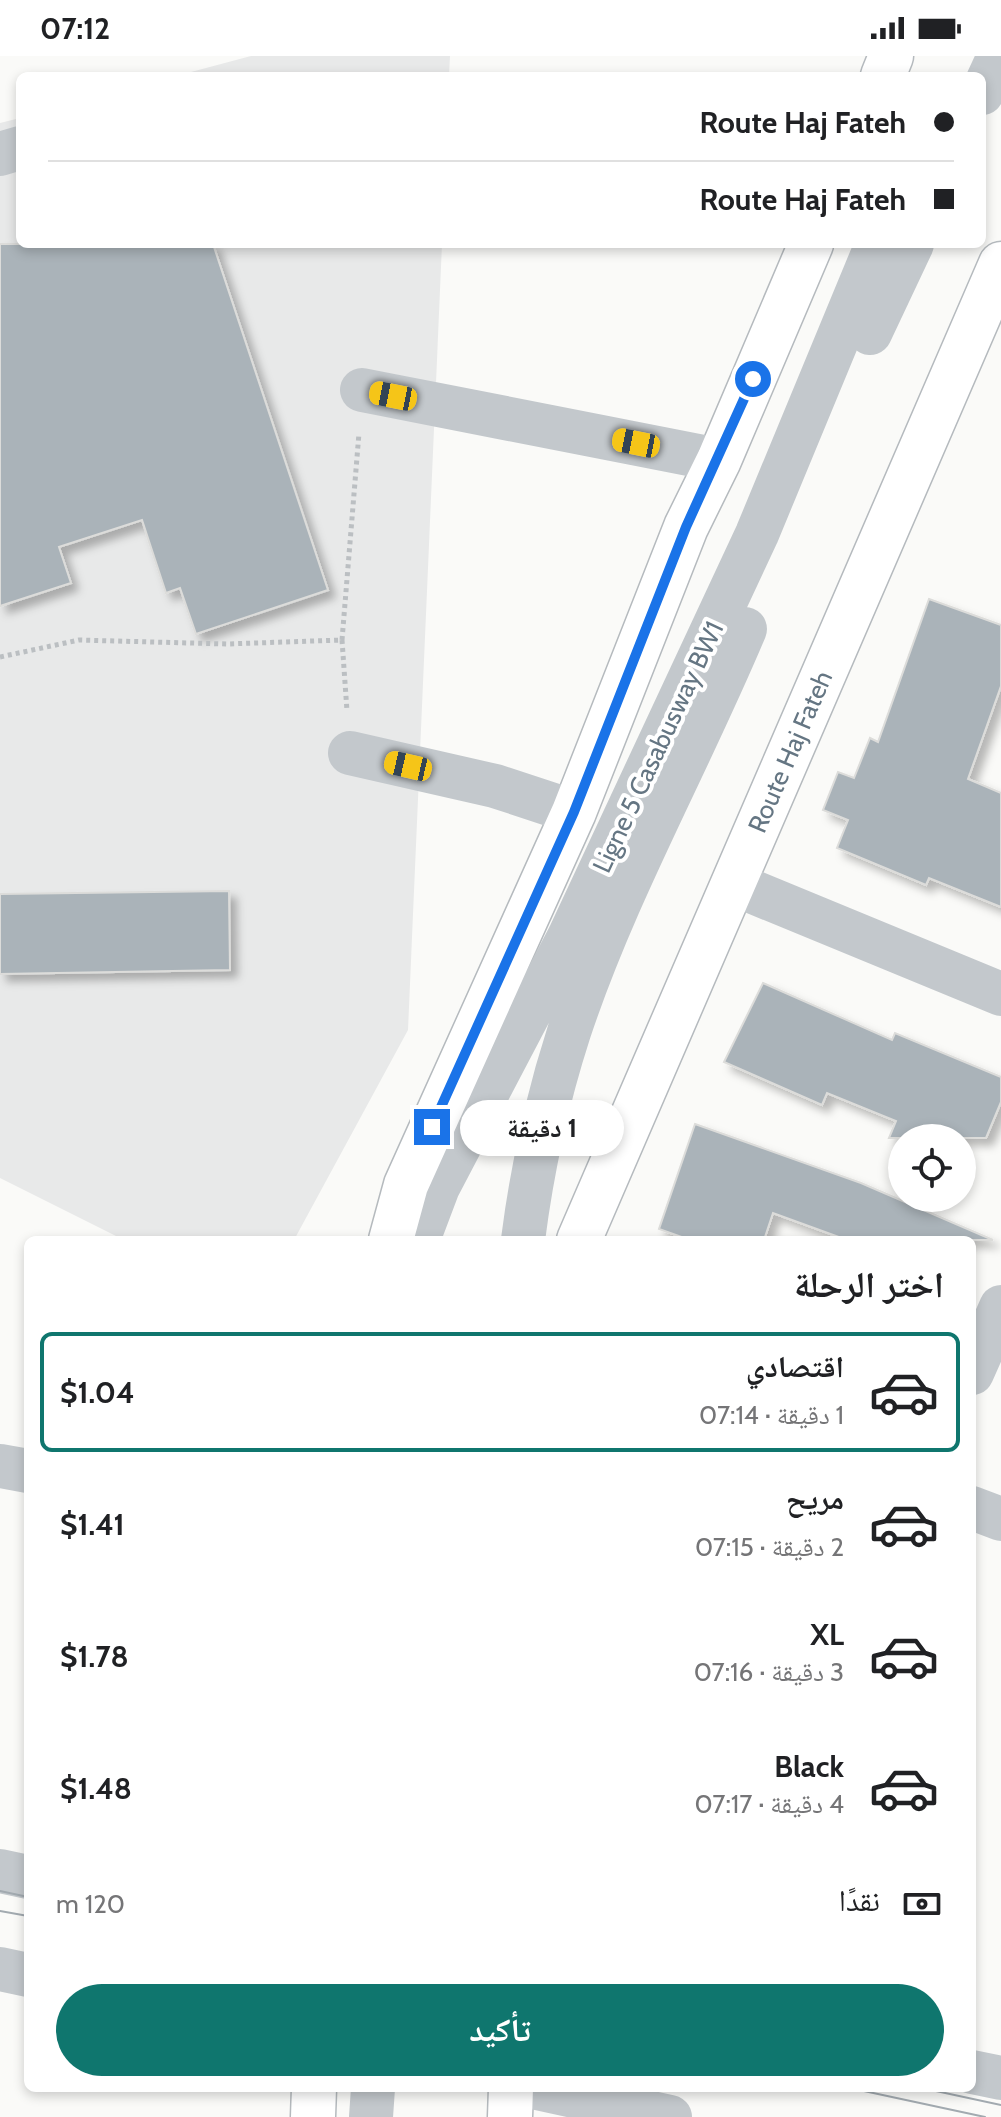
<!DOCTYPE html>
<html lang="ar">
<meta charset="utf-8">
<style>
body{margin:0;font-family:Cabin,"Noto Naskh Arabic",sans-serif;background:#f2f2f2;color:#202124;direction:rtl;height:100vh;display:flex;flex-direction:column;font-size:30px;white-space:nowrap}
*{box-sizing:border-box;margin:0}
p{font-size:26px;color:#757577}
.icon{flex:none;width:44px;height:44px;fill:none;stroke:currentColor;stroke-width:2;stroke-linecap:round;stroke-linejoin:round}
.map{position:relative;flex:1;overflow:hidden;direction:ltr}
.panel{position:absolute;left:24px;top:1180px;width:952px;height:856px;display:flex;flex-direction:column;background:#fff;border-radius:12px;box-shadow:0 4px 12px #0003;direction:rtl}
.panel>*{flex:none}
.guide{position:absolute;left:16px;top:16px;width:970px;height:176px;border-radius:12px;box-shadow:0 4px 12px #0003;direction:rtl;display:grid;align-content:center;height:176px;padding:0 32px;background:#fff}
.controls{position:absolute;left:888px;top:1068px;display:grid;gap:16px}
.controls a{display:grid;place-items:center;width:88px;height:88px;border-radius:50%;background:#fff;box-shadow:0 4px 12px #0003;font-size:40px}
.end{position:absolute;width:36px;height:36px;margin:-18px;border:10px solid #1a73e8;background:#fff;box-shadow:0 0 0 4px #fff}
.from{border-radius:50%}
.bubble{position:absolute;height:56px;border-radius:28px;background:#fff;box-shadow:0 4px 12px #0003;font-size:26px;font-weight:800;line-height:56px;text-align:center;direction:rtl}
.car{position:absolute;width:24px;height:48px;margin:-24px -12px;border-radius:10px;box-shadow:0 0 6px 2px #0007;background:linear-gradient(#f5c518 24%,#345 0 40%,#f5c518 0 76%,#345 0 86%,#f5c518 0)}
.guide b{display:flex;align-items:center;gap:28px;height:76px;font-size:30px}
.guide b+b{border-top:2px solid #e0e0e0}
.guide i{width:20px;height:20px;background:#202124}
ul{padding:0;list-style:none}
li{display:flex;align-items:center;gap:24px;height:120px;margin:0 16px 12px;padding:0 16px;border:4px solid transparent;border-radius:12px}
li div{flex:1}
li b{display:block;font-size:30px}
li em{font-style:normal;font-weight:800}
li.selected{border-color:#0f766e}
li>.icon{width:72px;height:72px;stroke-width:1.5}
h2{padding:0 32px;font-size:36px;line-height:96px}
.pay{display:flex;align-items:center;gap:20px;height:88px;padding:0 32px;font-size:30px}
.pay p{margin-inline-start:auto}
.cta{display:flex;gap:16px;margin-top:auto;padding:16px 32px}
.cta a{flex:1;height:92px;border-radius:48px;background:#0f766e;color:#fff;font-size:32px;font-weight:800;line-height:92px;text-align:center}
.status{display:flex;justify-content:space-between;align-items:center;height:56px;padding:0 40px;background:#fff;direction:ltr}
.status svg{height:22px;fill:currentColor}
.map>svg:first-child{display:block}
.built{fill:#e8e9e9}
.building{fill:#aab3b9;stroke:#dcdcda;stroke-width:2;filter:url(#shadow)}
.lines{fill:none;stroke-linecap:round;stroke-linejoin:round}
.major-casing{stroke:#b5babe;stroke-width:47}
.path{stroke:#bbbfc2;stroke-width:5;stroke-dasharray:4 4;stroke-linecap:butt}
.minor{stroke:#c3c8cc;stroke-width:44}
.major{stroke:#fff;stroke-width:44}
.tram{stroke:#a2aab0;stroke-width:2}
.route{stroke:#1a73e8;stroke-width:10}
.labels{text-anchor:middle;stroke-width:8;stroke-linejoin:round;paint-order:stroke}
.street-label{font-size:26px;fill:#657683;stroke:#fff}
</style>
<div class="status"><b>07:12</b><svg viewBox="0 0 49 12"><path d="M0 12V9h3v3zM5 12V6h3v6zM10 12V3h3v9zM15 12V0h3v12zM26 1h20v11H26zM47 4h2v5h-2z"/></svg></div>
<div class="map">
<svg width="1001" height="2061" viewBox="0 0 1001 2061">
<defs>
<filter id="shadow"><feDropShadow dx="7" dy="7" stdDeviation="4" flood-color="#0004"/></filter>
</defs>
<rect width="100%" height="100%" fill="#fafaf8"/>
<path class="built" d="M251,0H450L449,20H176Z
M20,62V188H442L408,974L294,1184H124L0,1122V67Z"/>
<path class="building" d="M0,188H213L328,534L196,578L180,532L166,537L142,464L59,491L71,527L0,550Z
M929,543L1001,569V630L968,723L1001,737V851L929,822L926,829L837,792L848,764L823,754L838,716L854,722L870,682L878,686Z
M229,835L230,914L0,918V838Z
M763,927L892,984L895,977L1001,1021V1046L986,1082H889L896,1065L827,1037L822,1049L724,1006Z
M695,1068L861,1127L993,1184H847L773,1157L764,1184H690L659,1173Z"/>
<g class="lines">
<defs>
<g id="major">
<path d="M883,20L891,0"/>
<path d="M391,1184L406,1129L574,756L686,471L719,404L811,188"/>
<path id="s1" d="M579,1184L1001,208"/>
<path d="M313,2061L314,2032"/>
<path d="M510,2061L511,2032"/>
</g>
</defs>
<use href="#major" class="major-casing"/>
<path class="path" d="M342,584L347,655
M0,601L79,584L227,588L342,584L359,377"/>
<path class="minor" d="M982,37L999,0
M0,98L20,92
M870,277L912,188
M362,334L719,404
M350,697L495,730L574,756
M734,828L1001,938
M418,1184L438,1131L569,881L757,478L877,188
M523,1184C532,1113 547,1044 569,976C615,837 689,707 745,573
M972,1317L1001,1251
M0,1410L28,1415
M972,1452L1001,1463
M0,1815L28,1821
M0,1913L28,1919
M972,2016L1001,2022
M537,2032L670,2061
M371,2061L373,2032"/>
<use href="#major" class="major"/>
<path class="tram" d="M0,1835L28,1841
M0,1855L28,1860
M850,2032L985,2061
M922,2032L1001,2049"/>
</g>
<g class="lines">
<path class="route" d="M432,1071L574,756L686,471L753,323"/>
</g>
<g class="labels">
<g class="street-label">
<text transform="translate(658 691) rotate(-65)" y="9">Ligne 5 Casabusway BW1</text>
<text dy="9" stroke="none"><textPath href="#s1" startOffset="532">Route Haj Fateh</textPath></text>
</g>
</g>
</svg>
<div class="controls">
<a><svg class="icon" aria-label="locate" viewBox="0 0 24 24"><circle cx="12" cy="12" r="6"/><path d="M12 2v4M12 18v4M2 12h4M18 12h4"/></svg></a>
</div>
<i class="end from" style="left:753px;top:323px"></i>
<i class="end" style="left:432px;top:1071px"></i>
<div class="bubble" style="left:460px;top:1044px;width:164px">1 دقيقة</div>
<i class="car" style="left:393px;top:340px;rotate:281deg"></i>
<i class="car" style="left:636px;top:387px;rotate:281deg"></i>
<i class="car" style="left:408px;top:710px;rotate:283deg"></i>
<div class="guide">
<b><i class="from"></i>Route Haj Fateh</b>
<b><i></i>Route Haj Fateh</b>
</div>
<section class="panel">
<h2>اختر الرحلة</h2>
<ul>
<li class="selected"><svg class="icon" aria-label="car" viewBox="0 0 24 24"><path d="M5 17H2v-5l4-1 3-4h7l3 4 3 1v5h-3M9 17h6M6 11h13"/><circle cx="7" cy="17" r="2"/><circle cx="17" cy="17" r="2"/></svg><div><b>اقتصادي</b><p>1 دقيقة · 07:14</p></div><em>$1.04</em></li>
<li><svg class="icon" aria-label="car" viewBox="0 0 24 24"><path d="M5 17H2v-5l4-1 3-4h7l3 4 3 1v5h-3M9 17h6M6 11h13"/><circle cx="7" cy="17" r="2"/><circle cx="17" cy="17" r="2"/></svg><div><b>مريح</b><p>2 دقيقة · 07:15</p></div><em>$1.41</em></li>
<li><svg class="icon" aria-label="car" viewBox="0 0 24 24"><path d="M5 17H2v-5l4-1 3-4h7l3 4 3 1v5h-3M9 17h6M6 11h13"/><circle cx="7" cy="17" r="2"/><circle cx="17" cy="17" r="2"/></svg><div><b>XL</b><p>3 دقيقة · 07:16</p></div><em>$1.78</em></li>
<li><svg class="icon" aria-label="car" viewBox="0 0 24 24"><path d="M5 17H2v-5l4-1 3-4h7l3 4 3 1v5h-3M9 17h6M6 11h13"/><circle cx="7" cy="17" r="2"/><circle cx="17" cy="17" r="2"/></svg><div><b>Black</b><p>4 دقيقة · 07:17</p></div><em>$1.48</em></li>
</ul>
<div class="pay"><svg class="icon" aria-label="cash" viewBox="0 0 24 24"><path d="M3 7h18v10H3z"/><circle cx="12" cy="12" r="2"/></svg>نقدًا<p>120 m</p></div>
<div class="cta"><a>تأكيد</a></div>
</section>
</div>
